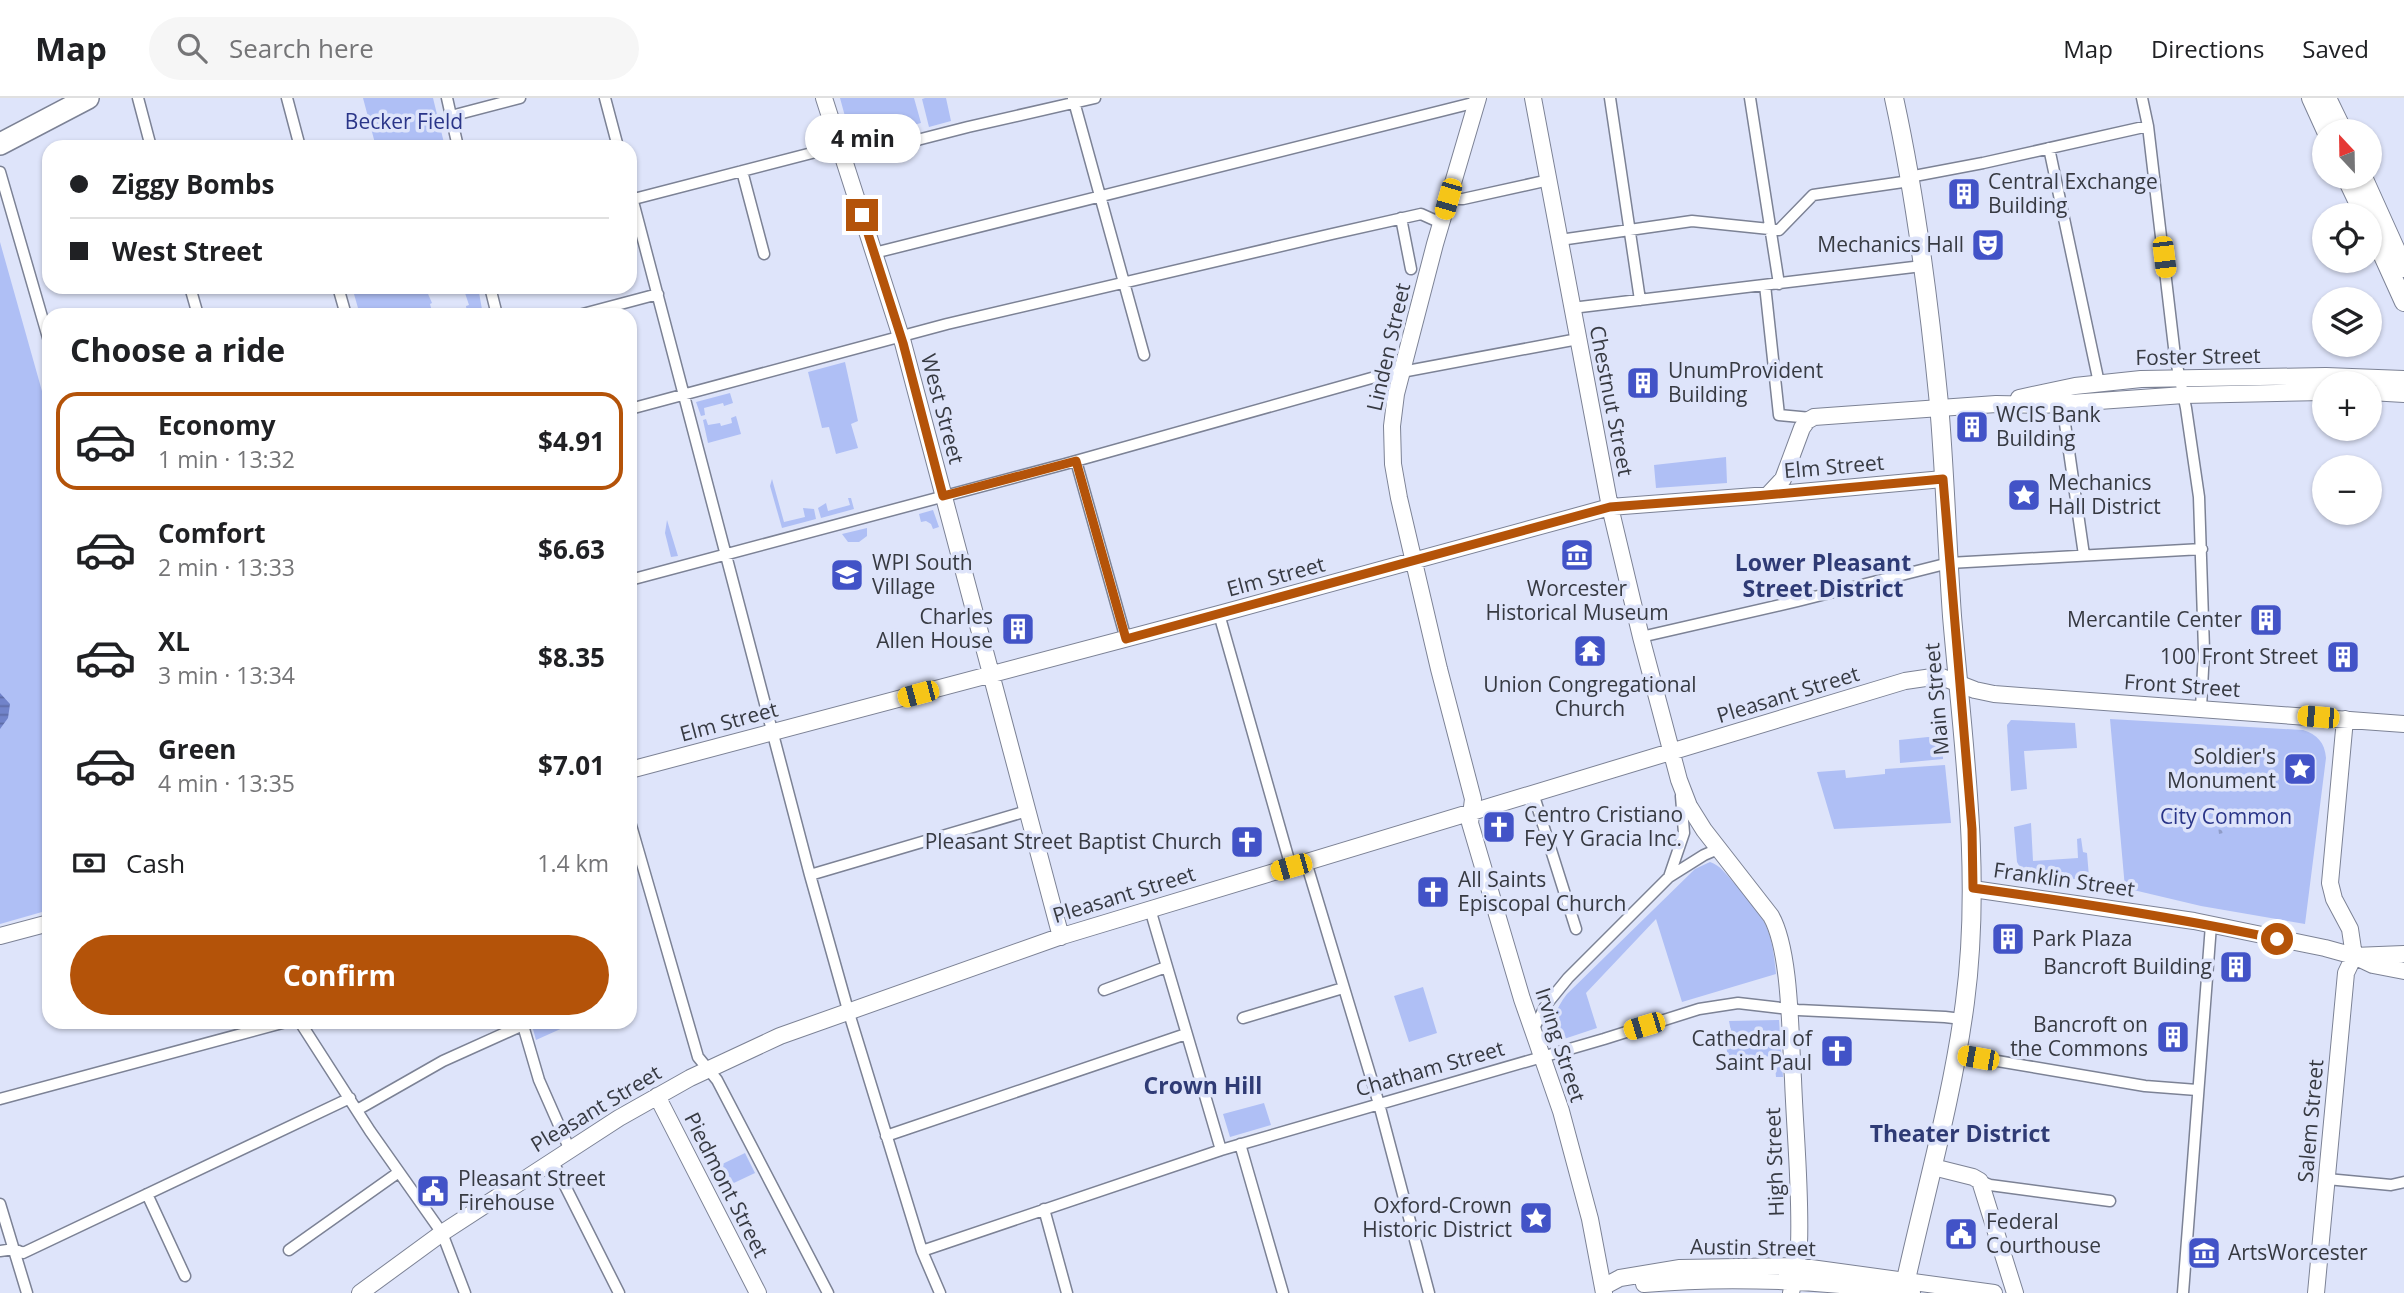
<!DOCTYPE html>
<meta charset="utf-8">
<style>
body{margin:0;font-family:"Open Sans",sans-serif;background:#f6f6f6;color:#202124;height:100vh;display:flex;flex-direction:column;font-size:26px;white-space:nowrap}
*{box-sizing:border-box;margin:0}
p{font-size:23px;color:#757577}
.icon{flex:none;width:38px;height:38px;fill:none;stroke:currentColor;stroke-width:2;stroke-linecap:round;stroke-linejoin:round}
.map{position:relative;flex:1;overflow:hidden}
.drawer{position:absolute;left:42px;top:210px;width:595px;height:721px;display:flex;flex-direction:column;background:#fff;border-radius:21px;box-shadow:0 2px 5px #0004}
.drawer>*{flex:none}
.guide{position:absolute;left:42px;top:42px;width:595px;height:154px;border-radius:21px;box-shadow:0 2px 5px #0004;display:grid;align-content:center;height:154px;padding:0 28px;background:#fff}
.needle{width:46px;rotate:338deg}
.fabs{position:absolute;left:2312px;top:21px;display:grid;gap:14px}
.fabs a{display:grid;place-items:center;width:70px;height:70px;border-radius:50%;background:#fff;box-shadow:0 2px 5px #0004;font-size:35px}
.end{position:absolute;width:32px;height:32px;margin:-16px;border:9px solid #b45309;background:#fff;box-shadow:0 0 0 4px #fff}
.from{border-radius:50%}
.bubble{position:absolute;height:49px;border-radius:24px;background:#fff;box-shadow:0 2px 5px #0004;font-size:23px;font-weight:700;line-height:49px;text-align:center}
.car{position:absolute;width:21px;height:42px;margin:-21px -10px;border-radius:9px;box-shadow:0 0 5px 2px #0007;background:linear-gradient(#f5c518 24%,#345 0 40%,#f5c518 0 76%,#345 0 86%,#f5c518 0)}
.guide b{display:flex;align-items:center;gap:24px;height:66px;font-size:26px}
.guide b+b{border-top:2px solid #e0e0e0}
.guide i{width:18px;height:18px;background:#202124}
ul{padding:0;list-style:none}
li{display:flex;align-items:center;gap:21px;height:98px;margin:0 14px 10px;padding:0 14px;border:4px solid transparent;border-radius:21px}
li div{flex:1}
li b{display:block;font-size:26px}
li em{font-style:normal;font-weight:700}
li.active{border-color:#b45309}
li>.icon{width:63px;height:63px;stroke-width:1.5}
h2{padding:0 28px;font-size:32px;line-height:84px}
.pay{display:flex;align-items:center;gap:18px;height:77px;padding:0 28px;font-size:26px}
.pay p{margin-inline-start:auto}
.button{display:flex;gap:14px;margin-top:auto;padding:14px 28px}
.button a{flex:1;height:80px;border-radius:42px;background:#b45309;color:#fff;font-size:28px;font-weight:700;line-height:80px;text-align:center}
header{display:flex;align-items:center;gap:42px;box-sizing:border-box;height:98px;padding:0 35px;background:#fff;border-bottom:2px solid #e0e0e0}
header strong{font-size:33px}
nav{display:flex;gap:38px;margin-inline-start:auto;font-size:24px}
.search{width:490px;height:63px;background:#f6f6f6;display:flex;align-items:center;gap:18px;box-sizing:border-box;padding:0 24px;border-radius:38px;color:#757577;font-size:26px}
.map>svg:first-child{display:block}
.green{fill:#afbff5}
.cemetery{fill:url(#cemetery-stones)}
.water{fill:url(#water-rules)}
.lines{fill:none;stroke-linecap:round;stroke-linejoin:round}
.street-casing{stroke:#7c8295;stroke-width:13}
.secondary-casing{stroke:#7c8295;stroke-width:18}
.primary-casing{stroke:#7c8295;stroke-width:20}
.highway-casing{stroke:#7c8295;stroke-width:24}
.street{stroke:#fff;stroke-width:10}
.secondary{stroke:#fff;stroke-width:16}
.primary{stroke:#fff;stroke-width:18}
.highway{stroke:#fff;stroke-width:21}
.route{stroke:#b45309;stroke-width:9}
.labels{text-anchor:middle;stroke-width:7;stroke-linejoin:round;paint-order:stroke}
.park-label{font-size:21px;fill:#2a3588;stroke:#dee4fa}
.poi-label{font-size:21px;fill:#373a42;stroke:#dee4fa;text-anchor:start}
.street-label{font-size:21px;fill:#373a42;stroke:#dee4fa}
.neighbourhood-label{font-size:23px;font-weight:bold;fill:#2f3b75;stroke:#dee4fa}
</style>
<header>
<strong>Map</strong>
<div class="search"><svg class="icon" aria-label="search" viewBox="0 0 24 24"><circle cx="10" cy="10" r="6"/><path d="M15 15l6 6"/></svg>Search here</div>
<nav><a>Map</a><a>Directions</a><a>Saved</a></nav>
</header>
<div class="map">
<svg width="2404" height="1195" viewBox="0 0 2404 1195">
<defs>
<pattern id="cemetery-stones" width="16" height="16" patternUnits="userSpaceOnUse" patternTransform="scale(1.75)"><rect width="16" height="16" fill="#afbff5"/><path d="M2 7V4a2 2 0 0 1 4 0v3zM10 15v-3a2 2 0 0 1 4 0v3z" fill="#8f9cc8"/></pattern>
<pattern id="water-rules" width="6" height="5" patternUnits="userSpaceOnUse" patternTransform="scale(1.75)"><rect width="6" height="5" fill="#7183ca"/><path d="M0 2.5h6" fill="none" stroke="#5e6ca6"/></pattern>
</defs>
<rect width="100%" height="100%" fill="#dee4fa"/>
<path class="green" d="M363,0H433L445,49H376Z
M840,0H914L921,25L852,44Z
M925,0H946L951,23L929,29L922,1Z
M0,144L49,318V812L0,826Z
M352,189H425L432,205L430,206L433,217H360Z
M461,189H478L483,217H471L470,214L467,215L466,208L469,207L465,195L462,196Z
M845,264L858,323L851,326L858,350L836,356L829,329L822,330L808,274Z
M730,295L733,305L724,308L723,305L704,310L705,317L701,318L696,304Z
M736,318L741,336L708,345L703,322L706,321L708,327L720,325L721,328L732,325L731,320Z
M1726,359L1727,385L1656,390L1654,367Z
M772,381L784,424L805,419L803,410L814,411L816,421L782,430L770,388Z
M848,400H851L854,411L821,420L818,410L826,405L828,413L850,407Z
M933,412L939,429L933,431L931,426L926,423L921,424L919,416Z
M667,422L678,458L671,459L665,435Z
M867,430V438L859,444H848L842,436Z
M2110,621L2303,632C2317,636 2325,645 2326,660L2305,826L2201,808L2125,790Z
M2011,622L2075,625L2077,650L2024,653L2027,691L2011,693L2007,627Z
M1928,639L1936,640L1943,649V661L1900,665L1899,642Z
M1945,667L1951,725L1834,731L1817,674L1845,672L1846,680L1885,676V671Z
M2031,725L2033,763L2078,760L2077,741L2081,740L2083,754L2087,755L2089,779L2085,783L2021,771L2017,764L2014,729Z
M1710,764C1720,767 1727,777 1734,785C1765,820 1772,829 1776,876L1682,904L1656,821L1586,895L1597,930L1552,945C1549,927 1556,910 1567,896L1695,771Z
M1423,889L1437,935L1409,944L1394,898Z
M1779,922L1783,979H1776L1774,958L1728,961L1726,946L1733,944L1729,923Z
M531,924H576L536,942Z
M1264,1005L1271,1027L1230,1039L1223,1016Z
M745,1055L755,1075L719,1092L710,1072Z"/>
<path class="cemetery" d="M2241,707L2244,721L2231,733L2219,736L2216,712Z"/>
<path class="water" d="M0,595L10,606L8,620L0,631Z"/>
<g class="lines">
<defs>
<path id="street" d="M138,0L151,49
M287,0L300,49
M447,0L458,49
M605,0L618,49
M1073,0L1144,257
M1610,0L1640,202
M1750,0L1779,186
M2142,0L2148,28L2175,258L2186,310L2199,399L2204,552L2201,610
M451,18L520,0
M2049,50L2099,285
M843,61L968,29L1095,0
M742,73L764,156
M0,74L49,243
M1909,79L1983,65L2148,28
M630,92L810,777L848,912L922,1153L940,1195
M1448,101H1463L1549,82
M630,102L839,48
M1401,120L1411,171
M1560,142L1692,123L1779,132L1813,97L1910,83
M874,155L1477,4
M1765,187L1779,317L1811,320
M190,189L198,217
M338,189L346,217
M490,189L497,217
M1572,210L1922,168
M579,217L658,196
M2062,305L2084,457
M630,311L947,226L1332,136L1421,116L1441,125
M1076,363L1126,541
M630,482L1065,366L1375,279L1578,241
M1219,516L1291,769
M1641,539L1798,503L1949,465L2202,451
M1533,695L1576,831
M630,724L698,959L717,982L828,1195
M1306,764L1379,1006L1429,1195
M810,777L1027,713
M1669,779L1704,757L1718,751
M1150,811L1221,1052
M1104,892L1166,869
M1243,920L1343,890
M300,924L370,1033L442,1135L465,1195
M522,924L539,982L569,1050
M1533,932L1546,907L1568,880L1669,779L1684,735L1681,698
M1956,956L2145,988L2197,992
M0,1001L286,924
M357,1012L443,963L523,927
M886,1038L1186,936
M1240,1046L1283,1195
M552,1062L619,1195
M2327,1081L2391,1087L2404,1084
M1980,1083L1990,1087L2110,1103
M147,1096L185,1178
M0,1106L27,1195
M1044,1111L1067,1195
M289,1152L399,1074
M0,1153L14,1151L23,1155L350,1000
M922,1153L1221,1052L1604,941L1699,911L1738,905L1798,912L1945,919L1962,921
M2183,1195L2211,827"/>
<path id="secondary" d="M824,0L903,245L1061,839
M1478,0L1435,146L1396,296L1392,328L1393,366L1399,400L1439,571L1473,701L1470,725L1522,901L1561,1013L1590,1121L1604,1195
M1533,0L1610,409L1641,539L1679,682L1689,708L1704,732L1771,818C1791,853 1790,939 1793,981C1795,1036 1801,1092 1799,1147C1798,1163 1794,1180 1791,1195
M2370,294L2404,296
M2019,300L2075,288L2141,281L2326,278L2404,281
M1769,396L1783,381L1802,330L1807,323L1814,319L1996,306L2042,307L2184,297L2324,294
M2345,621L2330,785L2334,801L2350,831L2354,858
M630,672L1219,516L1610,409L1755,398L1943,381
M1973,791L2194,823L2325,850L2354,858L2373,867L2404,873
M0,838L49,825
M2354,858L2404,856
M657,998L758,1195
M1933,1069L1973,1079L1980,1083L2015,1195
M1644,1186C1732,1178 1823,1183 1912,1195
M1603,1189L1620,1180L1680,1170L1796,1168L1994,1195
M360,1195L442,1135L619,1020L690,980L780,938L1059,839L1905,583L1939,578L1975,592L1994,596L2404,626
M2316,1195L2346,875L2354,858"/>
<path id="primary" d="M1894,0C1916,100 1929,204 1939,306C1945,376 1947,447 1952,518C1963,646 1982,775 1965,904C1952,1003 1924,1098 1903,1195
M2311,0L2326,33
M2327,0L2343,33
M2346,79L2364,117
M2363,79L2404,170
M2370,129L2404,204"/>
<path id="highway" d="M0,46L88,0"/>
</defs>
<use href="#street" class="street-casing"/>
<use href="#secondary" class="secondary-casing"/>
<use href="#primary" class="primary-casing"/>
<use href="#highway" class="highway-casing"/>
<use href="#street" class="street"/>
<use href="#secondary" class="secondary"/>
<use href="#primary" class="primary"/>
<use href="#highway" class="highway"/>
</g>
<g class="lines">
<path class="route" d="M862,117L903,245L943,398L1076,363L1126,541L1610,409L1755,398L1943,381L1972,731L1973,790C2075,804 2176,819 2277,841"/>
</g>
<defs>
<symbol id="building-square" viewBox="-11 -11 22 22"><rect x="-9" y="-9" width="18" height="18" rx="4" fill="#4253c7" stroke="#dee4fa"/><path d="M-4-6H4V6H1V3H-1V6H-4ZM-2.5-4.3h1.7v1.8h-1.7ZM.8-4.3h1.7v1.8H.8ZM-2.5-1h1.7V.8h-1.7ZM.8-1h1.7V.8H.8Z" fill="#fff"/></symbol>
<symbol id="theatre-square" viewBox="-11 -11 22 22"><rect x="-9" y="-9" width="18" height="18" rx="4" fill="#4253c7" stroke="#dee4fa"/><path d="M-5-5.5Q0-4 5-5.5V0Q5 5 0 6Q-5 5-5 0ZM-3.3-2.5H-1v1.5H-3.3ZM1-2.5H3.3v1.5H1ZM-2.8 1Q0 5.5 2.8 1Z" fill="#fff"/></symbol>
<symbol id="sight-square" viewBox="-11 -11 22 22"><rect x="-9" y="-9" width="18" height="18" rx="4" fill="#4253c7" stroke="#dee4fa"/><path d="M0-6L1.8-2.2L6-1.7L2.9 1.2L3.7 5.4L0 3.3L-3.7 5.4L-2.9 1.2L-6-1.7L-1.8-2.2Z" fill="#fff"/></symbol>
<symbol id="museum-square" viewBox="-11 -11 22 22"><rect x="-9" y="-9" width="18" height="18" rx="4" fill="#4253c7" stroke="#dee4fa"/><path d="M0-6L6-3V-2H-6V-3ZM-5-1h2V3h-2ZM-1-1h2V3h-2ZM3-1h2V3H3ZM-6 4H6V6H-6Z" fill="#fff"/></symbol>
<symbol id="university-square" viewBox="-11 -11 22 22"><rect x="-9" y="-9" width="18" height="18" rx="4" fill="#4253c7" stroke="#dee4fa"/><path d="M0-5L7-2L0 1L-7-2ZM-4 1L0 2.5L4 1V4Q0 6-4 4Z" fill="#fff"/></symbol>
<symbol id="temple-square" viewBox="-11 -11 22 22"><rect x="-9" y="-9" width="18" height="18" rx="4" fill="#4253c7" stroke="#dee4fa"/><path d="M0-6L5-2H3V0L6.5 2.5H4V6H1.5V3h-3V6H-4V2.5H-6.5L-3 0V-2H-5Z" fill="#fff"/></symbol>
<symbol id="church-square" viewBox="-11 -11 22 22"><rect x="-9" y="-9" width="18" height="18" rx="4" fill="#4253c7" stroke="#dee4fa"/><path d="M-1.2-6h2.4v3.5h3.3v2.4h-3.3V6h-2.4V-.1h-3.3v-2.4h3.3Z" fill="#fff"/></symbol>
<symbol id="civic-square" viewBox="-11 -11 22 22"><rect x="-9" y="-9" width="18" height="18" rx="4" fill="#4253c7" stroke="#dee4fa"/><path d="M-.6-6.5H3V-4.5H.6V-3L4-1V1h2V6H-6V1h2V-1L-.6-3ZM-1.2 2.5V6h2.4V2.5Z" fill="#fff"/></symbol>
</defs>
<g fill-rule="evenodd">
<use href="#building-square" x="1945" y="77" width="38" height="38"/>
<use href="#theatre-square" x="1969" y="128" width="38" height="38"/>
<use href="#building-square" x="1624" y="266" width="38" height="38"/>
<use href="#building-square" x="1953" y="310" width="38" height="38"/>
<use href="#sight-square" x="2005" y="378" width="38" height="38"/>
<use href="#museum-square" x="1558" y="438" width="38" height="38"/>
<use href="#university-square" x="828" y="458" width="38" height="38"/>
<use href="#building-square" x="2247" y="503" width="38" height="38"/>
<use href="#building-square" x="999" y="512" width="38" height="38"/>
<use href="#temple-square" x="1571" y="534" width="38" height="38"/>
<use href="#building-square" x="2324" y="540" width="38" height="38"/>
<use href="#sight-square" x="2281" y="652" width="38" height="38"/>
<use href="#church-square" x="1480" y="710" width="38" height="38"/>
<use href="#church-square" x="1228" y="725" width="38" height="38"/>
<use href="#church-square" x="1414" y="775" width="38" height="38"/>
<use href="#building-square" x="1989" y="822" width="38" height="38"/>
<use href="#building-square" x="2217" y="850" width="38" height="38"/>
<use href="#building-square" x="2154" y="920" width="38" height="38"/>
<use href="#church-square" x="1818" y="934" width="38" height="38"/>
<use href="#civic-square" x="414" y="1074" width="38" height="38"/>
<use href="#sight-square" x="1517" y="1101" width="38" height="38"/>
<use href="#civic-square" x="1942" y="1117" width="38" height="38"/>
<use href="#museum-square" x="2185" y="1136" width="38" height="38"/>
</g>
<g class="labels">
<g class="park-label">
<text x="404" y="31">Becker Field</text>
<text x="2226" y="726">City Common</text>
</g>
<g class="poi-label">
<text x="1988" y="91">Central Exchange<tspan x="1988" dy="24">Building</tspan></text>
<text x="1964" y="154" text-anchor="end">Mechanics Hall</text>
<text x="1668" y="280">UnumProvident<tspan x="1668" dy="24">Building</tspan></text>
<text x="1996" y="324">WCIS Bank<tspan x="1996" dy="24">Building</tspan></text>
<text x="2048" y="392">Mechanics<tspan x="2048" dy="24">Hall District</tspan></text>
<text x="872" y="472">WPI South<tspan x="872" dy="24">Village</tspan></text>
<text x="1577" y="498" text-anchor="middle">Worcester<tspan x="1577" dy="24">Historical Museum</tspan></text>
<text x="993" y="526" text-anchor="end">Charles<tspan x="993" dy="24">Allen House</tspan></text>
<text x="2242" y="529" text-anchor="end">Mercantile Center</text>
<text x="2318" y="566" text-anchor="end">100 Front Street</text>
<text x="1590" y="594" text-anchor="middle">Union Congregational<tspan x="1590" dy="24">Church</tspan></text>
<text x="2276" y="666" text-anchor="end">Soldier's<tspan x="2276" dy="24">Monument</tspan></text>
<text x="1524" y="724">Centro Cristiano<tspan x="1524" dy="24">Fey Y Gracia Inc.</tspan></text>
<text x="1222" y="751" text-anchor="end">Pleasant Street Baptist Church</text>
<text x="1458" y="789">All Saints<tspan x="1458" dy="24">Episcopal Church</tspan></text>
<text x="2032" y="848">Park Plaza</text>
<text x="2212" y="876" text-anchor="end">Bancroft Building</text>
<text x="2148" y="934" text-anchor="end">Bancroft on<tspan x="2148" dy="24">the Commons</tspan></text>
<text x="1812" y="948" text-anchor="end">Cathedral of<tspan x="1812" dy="24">Saint Paul</tspan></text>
<text x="458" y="1088">Pleasant Street<tspan x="458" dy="24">Firehouse</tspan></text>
<text x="1512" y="1115" text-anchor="end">Oxford-Crown<tspan x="1512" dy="24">Historic District</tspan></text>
<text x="1986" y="1131">Federal<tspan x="1986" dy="24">Courthouse</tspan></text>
<text x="2228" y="1162">ArtsWorcester</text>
</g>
<g class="street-label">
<text transform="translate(1389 249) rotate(-77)" y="7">Linden Street</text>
<text transform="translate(2198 259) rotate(-1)" y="7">Foster Street</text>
<text transform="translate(1611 303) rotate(79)" y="7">Chestnut Street</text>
<text transform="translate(942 311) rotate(75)" y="7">West Street</text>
<text transform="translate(1834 369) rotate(-5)" y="7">Elm Street</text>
<text transform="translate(1276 479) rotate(-15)" y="7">Elm Street</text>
<text transform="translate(2182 588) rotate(4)" y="7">Front Street</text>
<text transform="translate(1788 597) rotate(-17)" y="7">Pleasant Street</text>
<text transform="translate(1937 601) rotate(-95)" y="7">Main Street</text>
<text transform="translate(729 624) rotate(-15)" y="7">Elm Street</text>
<text transform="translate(2064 782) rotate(8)" y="7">Franklin Street</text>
<text transform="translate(1124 797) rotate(-17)" y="7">Pleasant Street</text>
<text transform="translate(1560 947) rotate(72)" y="7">Irving Street</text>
<text transform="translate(1430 971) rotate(-16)" y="7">Chatham Street</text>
<text transform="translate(596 1011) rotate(-31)" y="7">Pleasant Street</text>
<text transform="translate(2311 1023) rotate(-85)" y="7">Salem Street</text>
<text transform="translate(1775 1064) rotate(-92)" y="7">High Street</text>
<text transform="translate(726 1087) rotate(63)" y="7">Piedmont Street</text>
<text transform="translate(1753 1150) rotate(1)" y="7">Austin Street</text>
</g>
<g class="neighbourhood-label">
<text x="1823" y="473">Lower Pleasant<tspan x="1823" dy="26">Street District</tspan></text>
<text x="1203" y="996">Crown Hill</text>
<text x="1960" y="1044">Theater District</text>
</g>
</g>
</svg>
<div class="fabs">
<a><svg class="needle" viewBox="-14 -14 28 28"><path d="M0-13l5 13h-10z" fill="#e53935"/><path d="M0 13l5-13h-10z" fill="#757577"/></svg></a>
<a><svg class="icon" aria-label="locate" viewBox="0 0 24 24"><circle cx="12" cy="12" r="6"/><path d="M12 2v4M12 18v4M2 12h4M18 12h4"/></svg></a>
<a><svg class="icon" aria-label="layers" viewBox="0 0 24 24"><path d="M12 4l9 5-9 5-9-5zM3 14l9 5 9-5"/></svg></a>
<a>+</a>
<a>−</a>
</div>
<i class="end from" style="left:2277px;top:841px"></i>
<i class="end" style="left:862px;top:117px"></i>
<div class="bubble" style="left:805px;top:16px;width:116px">4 min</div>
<i class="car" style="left:1448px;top:101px;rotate:196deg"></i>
<i class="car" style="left:2164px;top:159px;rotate:173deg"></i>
<i class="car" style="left:918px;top:596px;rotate:255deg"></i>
<i class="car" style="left:2318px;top:619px;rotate:275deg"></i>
<i class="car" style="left:1291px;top:769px;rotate:254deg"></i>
<i class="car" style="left:1644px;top:928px;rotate:253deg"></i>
<i class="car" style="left:1978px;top:960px;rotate:280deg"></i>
<div class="guide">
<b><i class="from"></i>Ziggy Bombs</b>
<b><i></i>West Street</b>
</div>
<section class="drawer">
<h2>Choose a ride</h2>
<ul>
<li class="active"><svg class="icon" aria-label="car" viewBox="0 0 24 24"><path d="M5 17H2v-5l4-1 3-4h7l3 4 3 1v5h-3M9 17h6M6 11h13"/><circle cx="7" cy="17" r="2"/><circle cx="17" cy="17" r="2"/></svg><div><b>Economy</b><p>1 min · 13:32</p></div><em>$4.91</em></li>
<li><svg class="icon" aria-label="car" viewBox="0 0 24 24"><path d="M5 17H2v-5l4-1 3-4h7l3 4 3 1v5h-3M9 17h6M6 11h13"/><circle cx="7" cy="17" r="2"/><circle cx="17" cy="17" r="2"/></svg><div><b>Comfort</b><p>2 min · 13:33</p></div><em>$6.63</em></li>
<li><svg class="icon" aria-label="car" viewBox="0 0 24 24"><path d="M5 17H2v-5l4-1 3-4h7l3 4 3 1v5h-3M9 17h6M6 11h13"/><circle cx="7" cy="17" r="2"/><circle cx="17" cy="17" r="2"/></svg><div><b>XL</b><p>3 min · 13:34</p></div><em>$8.35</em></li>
<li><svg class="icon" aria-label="car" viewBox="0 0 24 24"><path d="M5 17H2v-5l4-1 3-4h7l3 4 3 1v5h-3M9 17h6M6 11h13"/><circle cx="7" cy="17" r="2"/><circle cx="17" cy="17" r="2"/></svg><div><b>Green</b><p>4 min · 13:35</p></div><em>$7.01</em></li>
</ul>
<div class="pay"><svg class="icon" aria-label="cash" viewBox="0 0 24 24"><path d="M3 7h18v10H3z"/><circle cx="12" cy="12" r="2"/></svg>Cash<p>1.4 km</p></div>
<div class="button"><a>Confirm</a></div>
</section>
</div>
